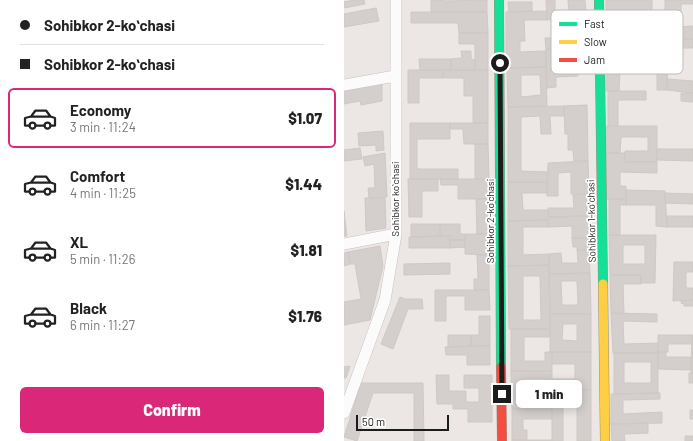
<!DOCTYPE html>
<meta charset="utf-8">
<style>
body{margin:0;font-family:Barlow,sans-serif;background:#f6f6f6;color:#222;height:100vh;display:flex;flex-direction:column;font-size:15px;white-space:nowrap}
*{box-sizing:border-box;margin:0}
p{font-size:13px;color:#767676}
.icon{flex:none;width:22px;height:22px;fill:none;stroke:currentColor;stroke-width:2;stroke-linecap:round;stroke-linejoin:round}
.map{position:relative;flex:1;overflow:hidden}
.panel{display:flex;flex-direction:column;background:#fff;width:344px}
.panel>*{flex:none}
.banner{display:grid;align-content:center;height:88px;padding:0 20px;background:#fff}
.scale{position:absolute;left:12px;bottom:10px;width:93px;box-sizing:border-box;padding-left:4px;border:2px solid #1c1c1c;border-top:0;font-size:11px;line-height:14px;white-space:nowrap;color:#1c1c1c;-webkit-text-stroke:3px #fff;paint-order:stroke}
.end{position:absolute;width:18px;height:18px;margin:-9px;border:5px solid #1c1c1c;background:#fff;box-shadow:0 0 0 2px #fff}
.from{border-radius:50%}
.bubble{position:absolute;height:28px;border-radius:6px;background:#fff;box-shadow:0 2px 10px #0003;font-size:13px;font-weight:800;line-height:28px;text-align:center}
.banner b{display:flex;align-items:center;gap:14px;height:38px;font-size:15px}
.banner b+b{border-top:1px solid #e0e0e0}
.banner i{width:10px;height:10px;background:#222}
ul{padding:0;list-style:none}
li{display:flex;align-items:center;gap:12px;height:60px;margin:0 8px 6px;padding:0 12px;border:2px solid transparent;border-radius:6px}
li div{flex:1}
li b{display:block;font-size:15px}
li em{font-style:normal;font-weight:800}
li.on{border-color:#db2777}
li>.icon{width:36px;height:36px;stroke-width:1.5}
.button{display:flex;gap:8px;margin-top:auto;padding:8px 20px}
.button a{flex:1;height:46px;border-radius:6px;background:#db2777;color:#fff;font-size:16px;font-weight:800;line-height:46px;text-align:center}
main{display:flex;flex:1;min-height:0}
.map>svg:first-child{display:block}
.building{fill:#d4cfcc;stroke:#cfc8c5;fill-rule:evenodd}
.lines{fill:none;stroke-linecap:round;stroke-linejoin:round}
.street-casing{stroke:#c4c2c0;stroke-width:12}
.fast-casing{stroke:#96917c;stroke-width:10}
.slow-casing{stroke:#96917c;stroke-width:10}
.jam-casing{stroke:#96917c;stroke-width:10}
.street{stroke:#fcfbfb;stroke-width:11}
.fast{stroke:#16e098;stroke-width:9}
.slow{stroke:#ffcf43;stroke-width:9}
.jam{stroke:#f24e42;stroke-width:9}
.route{stroke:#1c1c1c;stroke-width:5}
.labels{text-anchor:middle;stroke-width:3.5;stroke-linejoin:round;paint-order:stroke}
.street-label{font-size:10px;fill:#1c1c1c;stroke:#fff}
.key{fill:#fff;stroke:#bbb;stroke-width:1}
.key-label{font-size:11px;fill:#1c1c1c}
</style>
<main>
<section class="panel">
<div class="banner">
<b><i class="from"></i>Sohibkor 2-koʻchasi</b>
<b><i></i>Sohibkor 2-koʻchasi</b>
</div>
<ul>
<li class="on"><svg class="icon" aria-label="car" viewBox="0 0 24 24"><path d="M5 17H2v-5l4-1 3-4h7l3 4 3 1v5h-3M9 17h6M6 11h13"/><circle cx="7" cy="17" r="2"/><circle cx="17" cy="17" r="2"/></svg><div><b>Economy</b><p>3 min · 11:24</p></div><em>$1.07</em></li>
<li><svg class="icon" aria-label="car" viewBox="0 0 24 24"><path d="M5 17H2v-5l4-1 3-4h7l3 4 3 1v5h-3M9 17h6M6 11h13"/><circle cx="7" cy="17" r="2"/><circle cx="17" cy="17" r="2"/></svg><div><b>Comfort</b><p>4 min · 11:25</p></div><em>$1.44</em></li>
<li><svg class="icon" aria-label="car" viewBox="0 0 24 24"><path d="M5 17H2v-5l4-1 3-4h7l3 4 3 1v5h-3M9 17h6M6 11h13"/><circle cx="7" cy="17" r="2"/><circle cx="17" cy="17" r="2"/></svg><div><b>XL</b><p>5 min · 11:26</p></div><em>$1.81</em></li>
<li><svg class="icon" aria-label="car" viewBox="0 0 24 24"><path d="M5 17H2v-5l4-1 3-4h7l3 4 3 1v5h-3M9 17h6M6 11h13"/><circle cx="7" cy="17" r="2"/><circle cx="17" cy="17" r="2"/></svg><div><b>Black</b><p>6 min · 11:27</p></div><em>$1.76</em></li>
</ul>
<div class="button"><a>Confirm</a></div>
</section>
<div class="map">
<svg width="349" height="441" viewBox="0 0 349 441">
<rect width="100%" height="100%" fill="#ece7e4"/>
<path class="building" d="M10,0H20L21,4L0,8V2Z
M87,0H101V1L143,0V12H87Z
M202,0H211V19L203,20Z
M224,0H241L242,13H225Z
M262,0H308V11H262Z
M321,0H349V4H337V27L349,26V39H324V26H321Z
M164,2H188V11L165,12Z
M32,8L35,21L0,27V14Z
M203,11V20H180L181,41H176V52L202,51V67L162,68V12Z
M67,12H143L144,33H115L114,23H67Z
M225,13H242V49H202L201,38L230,37V23H225Z
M115,33H144V70H131V44H115Z
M324,39H349V48H333V59H323Z
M202,49H233L234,76L212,77V87L203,88Z
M117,51H127V59L131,60V70H107V59L118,58Z
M262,57L299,58V69H276L275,91H262Z
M299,57H324L323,90H313V69H299Z
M75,59H107V70H76Z
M202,67L203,106L164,107L163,68ZM177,75H196L197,95L177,97Z
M64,70H99V78H75V103H64Z
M99,70H144V123H129V96H120V78H99Z
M323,79L349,81V93L323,90Z
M38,83V101L17,105L16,101L0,104V90Z
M264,91H302V100H274V126H264Z
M337,93H349V102L337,101Z
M243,105L244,161H230L229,150H224V134H221L220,106Z
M220,106V116H206L207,134H197L196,116L177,117V171L204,172L203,182H164V107Z
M66,123H106V139H73V169H114V179H66Z
M106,123H144V144H120L119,129H106Z
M262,126H313V162H281V151H304V137H277L276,153H262Z
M39,131L40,150L32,151V145L15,146L14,133Z
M131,144H144L145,179H131Z
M16,148L18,159L0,161V150Z
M313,149H349V161L313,160Z
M41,153L43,197L25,198L24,188H31L30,164L21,166L19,157Z
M262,153H281V162H313V173L276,172V186H282V199H261Z
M244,161L245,194H227V172L214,173V196H203L204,163Z
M64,179H94V191H78V217H65Z
M96,179H145V199H114V185H97Z
M164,182H203V193H178L179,210H204V220L164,221Z
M282,190L321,191L323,227L312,226V205H282Z
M321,193L349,194V204L321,203Z
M242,194L243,216L205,217L204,208H230L229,195Z
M21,198H41L42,228L22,231Z
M132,199H145V234H133Z
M265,199H282V205H276V235H265Z
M0,211L3,236H0Z
M243,216H244L245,238H228V226L205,227V217Z
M323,216H349V227H323Z
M204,220L205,227H179V255L205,254V265L164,266V221Z
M67,224H96V236L67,237Z
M96,224H116V234H121V240H105L106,236H96Z
M121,234H145V255L121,254Z
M265,235H312L311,283H297V275H266ZM279,245H301V264H279Z
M106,236V248H65V237Z
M228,238H245V250H233V247H229Z
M105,240H121V247L106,248Z
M36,246L39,266L26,320L0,325V302L17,299L11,264H6L4,252Z
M233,250H245L246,273L205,274V254L217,253L218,263H234Z
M4,252L6,264L0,266V253Z
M133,255H145V290H130V279H134Z
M330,262H349V272H342V288H349V300L329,301Z
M106,263V274L60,275V264Z
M205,265L206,329H165L164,266ZM179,276H196L197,320H179Z
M246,273L247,314H206L205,274ZM217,281H233L234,305H218Z
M266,275H297V284H279L280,314L267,313Z
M91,290H145L146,310H121V296H102V321H91Z
M56,297L61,299H78L79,309H64L49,349L37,344Z
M349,300V306H340V304L337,303V301Z
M267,313L313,314V322L279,321L280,344L314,343V353H269Z
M206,314H247V352H206ZM219,324H233V341L218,340Z
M135,316H146V346H127V335H135Z
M167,329H206V337H180V361H201V352H208V371H167Z
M104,335H127V346L104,347Z
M314,335H348V344H324V352H314Z
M348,335H349V373H347Z
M146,346V365H123V355H102L101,347Z
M208,352H247V390H208V379H231V364H208Z
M314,352H322V357H347V370L314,369Z
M270,353H314V393L270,394ZM280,362H307V383H280Z
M6,366L2,378H0V367Z
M167,371H208V393H200V379H180V400H208V409H168Z
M345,373H349V383H345Z
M92,375H105V391H122V402H135V388H120V375H148V422H124V409H109V404H93Z
M17,383H79L80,441H70V393H29L13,441L0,437Z
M208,390H247V441H233V400H219V441H208Z
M316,393V399L279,400V414L318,412V423L267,424V394Z
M168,409H208V419H179V430H183V440H168Z
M346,410H349V419H346Z
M304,423V433L280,434L281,441H268L267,424Z
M341,436H349V441H341Z
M168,440H208V441H168Z"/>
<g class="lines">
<defs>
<path id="street" d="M0,85L51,76
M0,244L52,234
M0,413L41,300L52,234V0"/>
<path id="fast" d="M155,0L157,367
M255,0L259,284"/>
<path id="slow" d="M259,284L261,441"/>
<path id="jam" d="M157,367L158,441"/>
</defs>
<use href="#street" class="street-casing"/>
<use href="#fast" class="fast-casing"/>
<use href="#slow" class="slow-casing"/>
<use href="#jam" class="jam-casing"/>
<use href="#street" class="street"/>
<use href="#fast" class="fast"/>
<use href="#slow" class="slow"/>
<use href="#jam" class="jam"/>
</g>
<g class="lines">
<path class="route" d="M156,63L158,394"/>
</g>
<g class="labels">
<g class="street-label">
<text transform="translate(51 199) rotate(-90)" y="4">Sohibkor koʻchasi</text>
<text transform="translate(146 221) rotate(-90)" y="4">Sohibkor 2-koʻchasi</text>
<text transform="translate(247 221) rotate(-91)" y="4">Sohibkor 1-koʻchasi</text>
</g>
</g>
<rect x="207" y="10" width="132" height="64" rx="6" class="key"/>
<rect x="215" y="22" width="18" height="4" fill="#16e098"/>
<rect x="215" y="40" width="18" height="4" fill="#ffcf43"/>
<rect x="215" y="58" width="18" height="4" fill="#f24e42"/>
<g class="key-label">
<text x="240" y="28">Fast</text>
<text x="240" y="46">Slow</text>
<text x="240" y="64">Jam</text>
</g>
</svg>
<div class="scale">50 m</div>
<i class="end from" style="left:156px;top:63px"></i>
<i class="end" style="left:158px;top:394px"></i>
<div class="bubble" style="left:172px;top:380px;width:66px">1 min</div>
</div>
</main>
